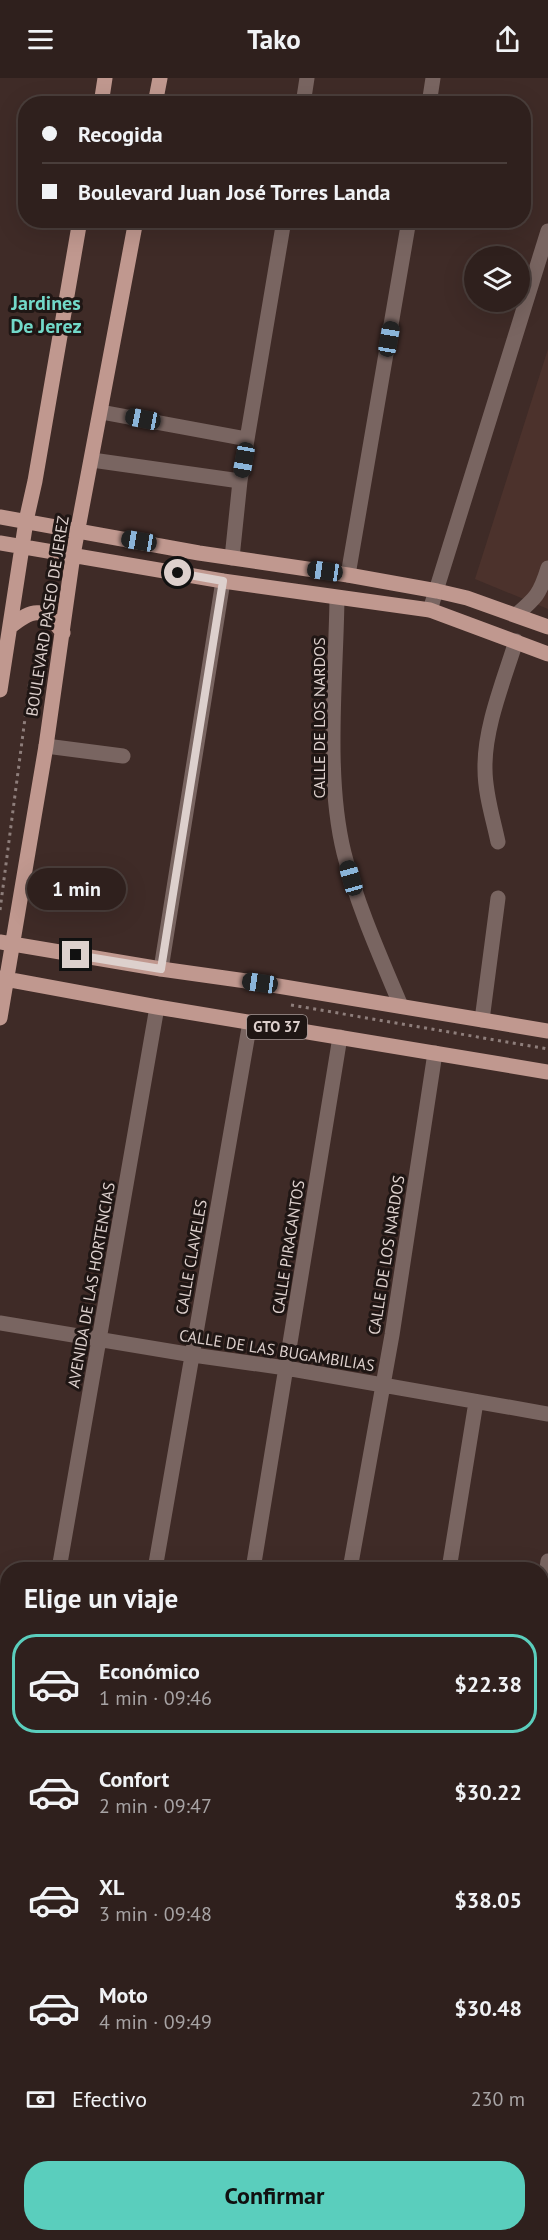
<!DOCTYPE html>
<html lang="es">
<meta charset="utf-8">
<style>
body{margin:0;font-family:"PT Sans",sans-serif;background:#3b2d2a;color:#f1f3f6;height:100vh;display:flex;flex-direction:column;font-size:22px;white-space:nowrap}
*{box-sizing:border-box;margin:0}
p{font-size:20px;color:#a7a3a4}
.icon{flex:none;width:33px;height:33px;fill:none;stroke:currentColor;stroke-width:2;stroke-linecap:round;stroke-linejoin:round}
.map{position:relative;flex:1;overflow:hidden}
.panel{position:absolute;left:0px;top:1484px;width:549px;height:680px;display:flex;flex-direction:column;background:#2f201d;border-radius:24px 24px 0 0;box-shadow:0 6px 24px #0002,0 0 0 2px #4a3e3b}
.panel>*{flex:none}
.top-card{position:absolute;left:18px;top:18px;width:513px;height:132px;border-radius:24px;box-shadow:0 6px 24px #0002,0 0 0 2px #4a3e3b;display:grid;align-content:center;height:132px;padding:0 24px;background:#2f201d}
.controls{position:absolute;left:464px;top:168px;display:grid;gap:12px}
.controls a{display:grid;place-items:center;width:66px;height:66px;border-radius:50%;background:#2f201d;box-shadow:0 6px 24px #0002,0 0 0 2px #4a3e3b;font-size:30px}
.end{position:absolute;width:27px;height:27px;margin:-14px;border:8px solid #ddd0cd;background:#111;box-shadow:0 0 0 3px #111}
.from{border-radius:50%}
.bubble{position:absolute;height:42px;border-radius:21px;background:#2f201d;box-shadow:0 6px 24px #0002,0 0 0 2px #4a3e3b;font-size:20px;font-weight:600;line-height:42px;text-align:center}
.car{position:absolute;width:18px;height:36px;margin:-18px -9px;border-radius:8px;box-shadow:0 0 4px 2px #0007;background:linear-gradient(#222 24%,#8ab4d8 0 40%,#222 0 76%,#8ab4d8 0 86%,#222 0)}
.top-card b{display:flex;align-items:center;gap:21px;height:57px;font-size:22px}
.top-card b+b{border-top:2px solid #4a3e3b}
.top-card i{width:15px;height:15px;background:#f1f3f6}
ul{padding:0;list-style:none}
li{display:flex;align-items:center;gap:18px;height:99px;margin:0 12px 9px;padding:0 12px;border:3px solid transparent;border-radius:24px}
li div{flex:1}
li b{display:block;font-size:22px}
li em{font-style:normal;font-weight:600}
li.active{border-color:#5acebd}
li>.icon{width:54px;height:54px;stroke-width:1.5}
h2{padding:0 24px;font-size:27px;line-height:72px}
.pay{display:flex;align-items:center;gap:15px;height:66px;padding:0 24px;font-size:22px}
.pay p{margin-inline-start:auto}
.action{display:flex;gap:12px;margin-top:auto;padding:12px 24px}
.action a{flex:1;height:69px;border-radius:24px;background:#5acebd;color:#111;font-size:24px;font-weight:600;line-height:69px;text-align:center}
header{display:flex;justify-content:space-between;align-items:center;height:78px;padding:0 24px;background:#2f201d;font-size:27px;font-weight:600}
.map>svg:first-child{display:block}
.built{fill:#4c322c}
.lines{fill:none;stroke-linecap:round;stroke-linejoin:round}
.path{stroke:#8e7e7b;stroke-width:3;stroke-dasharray:3 4.5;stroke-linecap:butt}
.minor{stroke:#796561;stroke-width:15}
.major{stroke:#c0988f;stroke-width:15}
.route{stroke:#ddd0cd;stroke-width:8}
.labels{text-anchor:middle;stroke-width:6;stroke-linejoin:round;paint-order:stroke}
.shield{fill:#1f1614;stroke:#a49896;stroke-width:1.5}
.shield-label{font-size:15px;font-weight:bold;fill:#ddd0cd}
.street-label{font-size:16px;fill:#ddd0cd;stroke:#1f1614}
.quarter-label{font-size:20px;font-weight:bold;fill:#72d9c9;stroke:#1f1614}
</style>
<header><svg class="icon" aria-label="menu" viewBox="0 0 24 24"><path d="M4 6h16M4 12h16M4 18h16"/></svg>Tako<svg class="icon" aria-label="share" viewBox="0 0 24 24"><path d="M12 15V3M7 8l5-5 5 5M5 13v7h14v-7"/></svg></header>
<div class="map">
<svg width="548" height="2162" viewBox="0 0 548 2162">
<rect width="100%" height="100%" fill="#3f2b27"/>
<path class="built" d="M548,271V531L475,501Z
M0,1801H7L8,2156H542V1956L548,1968V2162H0Z"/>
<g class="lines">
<path class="path" d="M0,832L30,602
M291,927L548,971"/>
<path class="minor" d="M303,26L307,0
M429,26L433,0
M101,334L247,361
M92,382L240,403
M232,480L240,403L284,142
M348,497L409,142
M337,520C336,600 325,698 344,775C357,827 380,878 401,928
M430,532L548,153
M516,537C536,520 540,516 548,490
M46,668L123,678
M498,764C493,740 485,716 485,691C484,650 504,602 516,563
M161,891L223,503
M482,942L498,820
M0,1245L193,1277L286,1290L548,1336
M59,1491L157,929
M155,1491L250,944
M253,1491L340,959
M350,1491L392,1257L435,975
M449,1491L476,1324
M542,1524L548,1483
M0,1630L8,1632
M542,1745H548
M0,1769L8,1768"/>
<path class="major" d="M101,26L105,0
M155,26L160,0
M0,439L199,475L348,497L437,513L467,520L548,549
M0,465L223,503L430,532L548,576
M10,549C34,529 44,529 63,555
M0,612L26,443L35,403L80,142
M0,864L161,891L260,905L548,953
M0,900L157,929L548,994
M0,940L46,668L73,477L136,142"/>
</g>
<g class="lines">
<path class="route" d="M76,877L161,891L223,503L178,495"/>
</g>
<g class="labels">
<rect class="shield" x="247" y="937" width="60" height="24" rx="4.5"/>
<g class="shield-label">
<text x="277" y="954">GTO 37</text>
</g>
<g class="street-label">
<text transform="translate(47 538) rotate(-81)" y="6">BOULEVARD PASEO DE JEREZ</text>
<text transform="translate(319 640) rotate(-90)" y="6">CALLE DE LOS NARDOS</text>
<text transform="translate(288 1169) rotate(-81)" y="6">CALLE PIRACANTOS</text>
<text transform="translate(386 1177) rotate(-81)" y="6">CALLE DE LOS NARDOS</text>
<text transform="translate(191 1179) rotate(-80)" y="6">CALLE CLAVELES</text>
<text transform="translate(91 1207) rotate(-80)" y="6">AVENIDA DE LAS HORTENCIAS</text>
<text transform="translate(277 1272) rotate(9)" y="6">CALLE DE LAS BUGAMBILIAS</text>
</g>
<g class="quarter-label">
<text x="46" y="232">Jardines<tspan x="46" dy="23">De Jerez</tspan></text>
</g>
</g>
</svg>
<div class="controls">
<a><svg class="icon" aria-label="layers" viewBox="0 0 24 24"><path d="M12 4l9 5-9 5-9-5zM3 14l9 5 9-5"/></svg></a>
</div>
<i class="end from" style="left:178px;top:495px"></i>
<i class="end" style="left:76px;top:877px"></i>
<div class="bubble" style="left:27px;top:790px;width:99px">1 min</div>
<i class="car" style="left:389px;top:261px;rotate:10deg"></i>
<i class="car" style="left:143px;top:341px;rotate:281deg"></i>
<i class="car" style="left:244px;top:382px;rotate:190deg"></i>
<i class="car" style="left:139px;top:463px;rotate:280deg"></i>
<i class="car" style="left:325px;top:493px;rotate:278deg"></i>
<i class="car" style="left:351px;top:800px;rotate:344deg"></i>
<i class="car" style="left:260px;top:905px;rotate:278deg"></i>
<div class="top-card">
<b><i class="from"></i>Recogida</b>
<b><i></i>Boulevard Juan José Torres Landa</b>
</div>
<section class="panel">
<h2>Elige un viaje</h2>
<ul>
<li class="active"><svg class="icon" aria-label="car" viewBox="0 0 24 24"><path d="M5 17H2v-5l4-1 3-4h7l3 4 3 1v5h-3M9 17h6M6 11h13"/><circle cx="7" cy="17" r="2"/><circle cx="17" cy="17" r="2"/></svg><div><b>Económico</b><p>1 min · 09:46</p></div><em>$22.38</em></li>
<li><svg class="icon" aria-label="car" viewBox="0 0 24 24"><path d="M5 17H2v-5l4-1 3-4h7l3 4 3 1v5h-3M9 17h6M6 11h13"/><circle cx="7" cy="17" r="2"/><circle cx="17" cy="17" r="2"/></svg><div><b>Confort</b><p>2 min · 09:47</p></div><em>$30.22</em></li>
<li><svg class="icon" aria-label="car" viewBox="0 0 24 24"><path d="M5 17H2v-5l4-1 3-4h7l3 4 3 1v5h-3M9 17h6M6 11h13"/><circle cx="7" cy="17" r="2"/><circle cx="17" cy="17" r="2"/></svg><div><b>XL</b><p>3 min · 09:48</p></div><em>$38.05</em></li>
<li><svg class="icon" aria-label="car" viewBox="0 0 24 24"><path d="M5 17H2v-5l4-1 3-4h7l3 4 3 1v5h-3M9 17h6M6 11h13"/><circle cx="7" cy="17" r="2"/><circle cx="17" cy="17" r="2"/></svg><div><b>Moto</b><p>4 min · 09:49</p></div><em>$30.48</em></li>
</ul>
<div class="pay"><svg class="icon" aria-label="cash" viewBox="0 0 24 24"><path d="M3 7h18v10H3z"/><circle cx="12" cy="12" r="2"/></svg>Efectivo<p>230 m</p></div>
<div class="action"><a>Confirmar</a></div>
</section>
</div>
